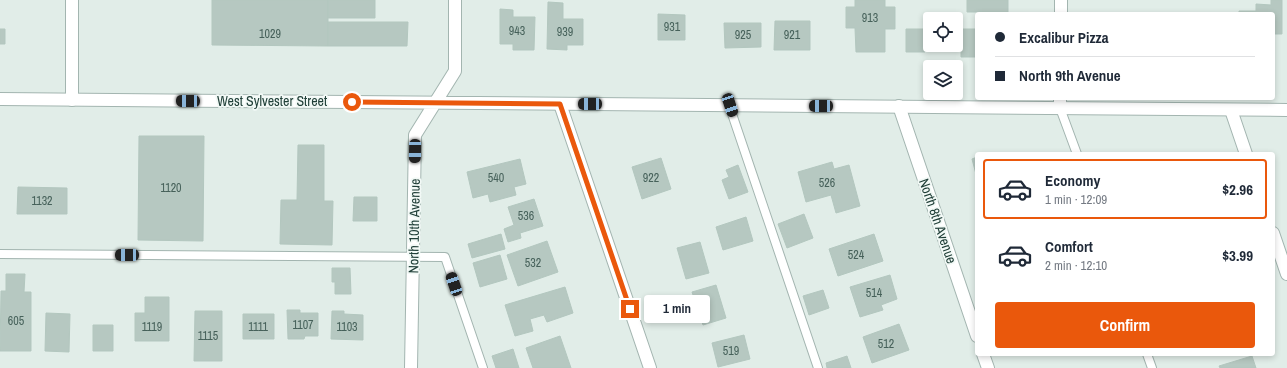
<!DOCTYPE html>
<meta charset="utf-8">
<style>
body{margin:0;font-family:"Archivo Narrow",sans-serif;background:#f6f6f7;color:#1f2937;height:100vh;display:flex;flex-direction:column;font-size:15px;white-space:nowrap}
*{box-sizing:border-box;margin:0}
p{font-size:13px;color:#747a83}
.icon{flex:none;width:22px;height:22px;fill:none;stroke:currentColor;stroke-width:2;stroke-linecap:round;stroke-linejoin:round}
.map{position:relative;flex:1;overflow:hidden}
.side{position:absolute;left:975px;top:152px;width:300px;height:204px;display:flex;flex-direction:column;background:#fff;border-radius:4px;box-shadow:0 2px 6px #0003}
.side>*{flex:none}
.hud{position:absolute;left:975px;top:12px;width:300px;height:88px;border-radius:4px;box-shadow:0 2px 6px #0003;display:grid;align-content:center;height:88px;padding:0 20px;background:#fff}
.fabs{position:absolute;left:923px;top:12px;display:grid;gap:8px}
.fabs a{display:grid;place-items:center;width:40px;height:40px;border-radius:4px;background:#fff;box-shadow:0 2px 6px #0003;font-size:20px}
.end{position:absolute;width:18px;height:18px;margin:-9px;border:5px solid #ea580c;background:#fff;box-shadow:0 0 0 2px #fff}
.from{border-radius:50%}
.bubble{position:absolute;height:28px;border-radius:4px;background:#fff;box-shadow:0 2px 6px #0003;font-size:13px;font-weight:800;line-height:28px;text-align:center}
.car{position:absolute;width:12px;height:24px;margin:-12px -6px;border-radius:5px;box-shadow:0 0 3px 1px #0007;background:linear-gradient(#222 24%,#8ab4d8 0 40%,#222 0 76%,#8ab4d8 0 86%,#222 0)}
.hud b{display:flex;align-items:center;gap:14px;height:38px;font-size:15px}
.hud b+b{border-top:1px solid #e0e1e3}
.hud i{width:10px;height:10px;background:#1f2937}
ul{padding:7px 0 0;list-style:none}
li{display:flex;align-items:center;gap:12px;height:60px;margin:0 8px 6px;padding:0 12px;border:2px solid transparent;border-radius:4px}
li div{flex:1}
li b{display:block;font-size:15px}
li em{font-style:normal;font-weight:800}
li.active{border-color:#ea580c}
li>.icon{width:36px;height:36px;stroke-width:1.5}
.button{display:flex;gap:8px;margin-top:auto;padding:8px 20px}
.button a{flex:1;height:46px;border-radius:4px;background:#ea580c;color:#fff;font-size:16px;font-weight:800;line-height:46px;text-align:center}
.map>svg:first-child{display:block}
.building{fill:#b6c8c1;stroke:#b3c7bf}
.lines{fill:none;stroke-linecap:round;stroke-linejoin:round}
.service-casing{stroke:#a3b5b0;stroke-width:10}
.minor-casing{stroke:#a3b5b0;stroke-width:14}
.tertiary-casing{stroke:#a3b5b0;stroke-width:14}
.service{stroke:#fff;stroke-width:8}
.minor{stroke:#fff;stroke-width:12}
.tertiary{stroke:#fff;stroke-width:12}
.route{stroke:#ea580c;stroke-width:5}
.labels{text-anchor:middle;stroke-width:3.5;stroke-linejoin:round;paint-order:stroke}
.number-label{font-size:12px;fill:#46615a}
.street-label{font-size:14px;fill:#203f38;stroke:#f2f9f6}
</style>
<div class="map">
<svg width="1287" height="368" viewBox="0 0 1287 368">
<rect width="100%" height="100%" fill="#e1ede8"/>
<path class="building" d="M212,0H328V46L212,45Z
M328,0H375V18H328Z
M855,0H885V7H895V29H885V52H856L855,28H846V7H855Z
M967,0H1008V12H967Z
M1271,0H1282V34H1273V14H1239V11H1256V4L1271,5Z
M548,2L563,3V19H583V45H567V50L547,49Z
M500,9L513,10V17H535L534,50H513V44H500Z
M658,14L685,15V40H658Z
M775,21H810V50H774Z
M328,22H408L407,46H328Z
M724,23H761V47L725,48Z
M0,29H5V44H0Z
M906,29H925V52H906Z
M956,29H977V57H961V41H956Z
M139,136H204L203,241L138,240Z
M298,145H324V201H333L332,245L280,244L281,200H297Z
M977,157V178L972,159Z
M661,158L671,189L642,199L632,167Z
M520,159L526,184L514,187L516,195L490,202L488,194L473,198L467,172Z
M832,162L834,169L849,165L860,206L836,213L831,195L806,202L798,172Z
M738,165L748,192L729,199L722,180L729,177L726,170Z
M18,187L67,188V214H17Z
M354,197H377V221H353Z
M534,199L543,226L520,233L521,238L508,242L504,229L514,225L508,207Z
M804,214L813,238L787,248L778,224Z
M746,217L753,241L723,250L716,227Z
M501,234L505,249L472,258L468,244Z
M874,234L883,261L838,276L829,249Z
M547,241L558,272L518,286L507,255Z
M700,242L709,273L686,279L677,248Z
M500,255L507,279L480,287L473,263Z
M332,268H350L351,294H335V282H332Z
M6,274H25L24,292H31V351H0L1,291H6Z
M890,275L897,299L881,305L883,310L860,317L850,287Z
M716,285L726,318L703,325L700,316L692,318L689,309L697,307L692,292Z
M565,287L573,313L547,322L544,315L530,319L533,331L515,336L505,305Z
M823,290L829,308L809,315L803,296Z
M145,297H169V341H135V313H145Z
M287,310H300V313H318V336H305L304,339H288Z
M195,311H222V361H194Z
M332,311H344V314L363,315V340L331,339Z
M46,313L70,314L69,352L45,351Z
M243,314H274V339H243Z
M899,324L909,350L872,363L863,337Z
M93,325H113V351H93Z
M744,335L750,359L718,367L712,343Z
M560,336L571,368H533L526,348Z
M513,349L519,368H496L492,356Z
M847,356L851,368H827L826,363Z
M1252,356L1256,368H1220L1219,366Z"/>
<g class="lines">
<defs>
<path id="service" d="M729,105L818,368
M1060,108L1077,154
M0,254L445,257L483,368
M1147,354L1152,368"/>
<path id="minor" d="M1061,14V0
M72,100V0
M560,104L650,368
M899,106L977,336
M1060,108V98
M1231,110L1246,154
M1273,233L1287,274
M983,354L988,368"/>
<path id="tertiary" d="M0,99L1287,110
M411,368L415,135L455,71V0"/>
</defs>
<use href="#service" class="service-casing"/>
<use href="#minor" class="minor-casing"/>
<use href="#tertiary" class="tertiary-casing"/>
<use href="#service" class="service"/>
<use href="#minor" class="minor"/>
<use href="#tertiary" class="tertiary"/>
</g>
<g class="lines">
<path class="route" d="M352,102L560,104L630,309"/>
</g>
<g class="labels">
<g class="number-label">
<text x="870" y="22">913</text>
<text x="672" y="31">931</text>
<text x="517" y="35">943</text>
<text x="565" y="36">939</text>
<text x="270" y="38">1029</text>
<text x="743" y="39">925</text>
<text x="792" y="39">921</text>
<text x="496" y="182">540</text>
<text x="651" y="182">922</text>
<text x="827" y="187">526</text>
<text x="171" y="192">1120</text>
<text x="42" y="205">1132</text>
<text x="526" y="220">536</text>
<text x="856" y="259">524</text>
<text x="533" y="267">532</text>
<text x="874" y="297">514</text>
<text x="16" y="325">605</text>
<text x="303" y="329">1107</text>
<text x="152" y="331">1119</text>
<text x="258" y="331">1111</text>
<text x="347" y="331">1103</text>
<text x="208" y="340">1115</text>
<text x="886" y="348">512</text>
<text x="731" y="355">519</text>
</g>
<g class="street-label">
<text x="272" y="106">West Sylvester Street</text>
<text transform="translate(938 221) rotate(71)" y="5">North 8th Avenue</text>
<text transform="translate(414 226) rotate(-89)" y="5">North 10th Avenue</text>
</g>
</g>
</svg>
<div class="fabs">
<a><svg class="icon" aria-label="locate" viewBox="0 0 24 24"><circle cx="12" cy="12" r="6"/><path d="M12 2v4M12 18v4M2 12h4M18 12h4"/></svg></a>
<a><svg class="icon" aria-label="layers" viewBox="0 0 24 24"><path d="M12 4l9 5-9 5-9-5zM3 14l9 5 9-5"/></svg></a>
</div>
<i class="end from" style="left:352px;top:102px"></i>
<i class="end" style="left:630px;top:309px"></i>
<div class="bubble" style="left:644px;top:295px;width:66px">1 min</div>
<i class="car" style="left:188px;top:101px;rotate:271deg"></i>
<i class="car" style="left:590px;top:104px;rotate:270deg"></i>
<i class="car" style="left:730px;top:105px;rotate:162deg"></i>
<i class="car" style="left:821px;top:106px;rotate:270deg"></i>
<i class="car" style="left:415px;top:151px;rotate:181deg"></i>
<i class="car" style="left:127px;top:255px;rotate:270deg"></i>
<i class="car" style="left:454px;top:284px;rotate:341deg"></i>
<div class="hud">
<b><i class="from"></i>Excalibur Pizza</b>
<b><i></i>North 9th Avenue</b>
</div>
<section class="side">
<ul>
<li class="active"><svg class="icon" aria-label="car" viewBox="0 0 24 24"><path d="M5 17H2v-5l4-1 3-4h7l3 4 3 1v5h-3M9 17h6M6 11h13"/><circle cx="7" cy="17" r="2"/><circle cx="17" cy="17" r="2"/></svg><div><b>Economy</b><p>1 min · 12:09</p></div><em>$2.96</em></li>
<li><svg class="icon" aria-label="car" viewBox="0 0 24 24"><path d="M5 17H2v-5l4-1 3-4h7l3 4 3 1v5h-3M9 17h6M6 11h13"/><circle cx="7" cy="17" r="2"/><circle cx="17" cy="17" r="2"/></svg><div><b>Comfort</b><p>2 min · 12:10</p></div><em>$3.99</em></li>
</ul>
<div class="button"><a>Confirm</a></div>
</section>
</div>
